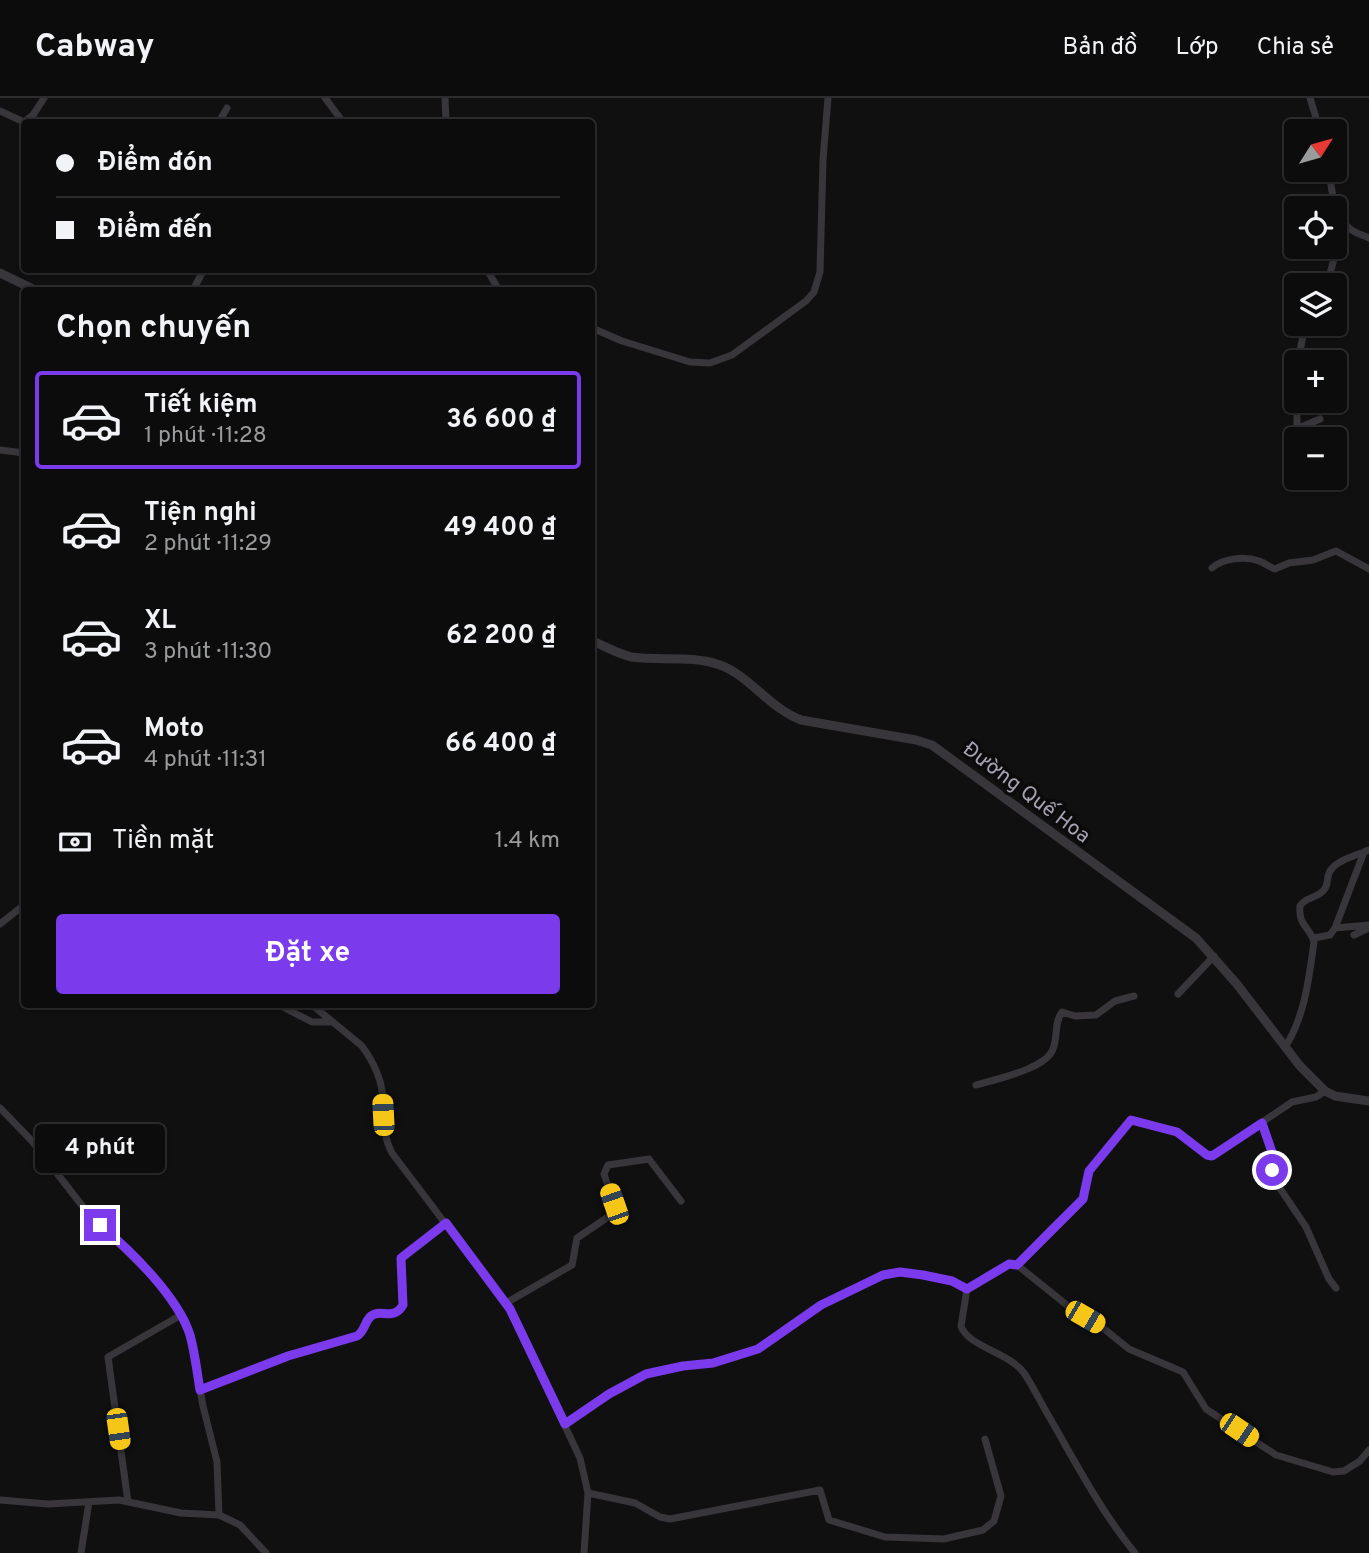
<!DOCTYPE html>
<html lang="vi">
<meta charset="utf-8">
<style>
body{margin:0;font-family:Overpass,sans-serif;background:#1b1a1b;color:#f1f3f6;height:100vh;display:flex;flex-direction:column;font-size:26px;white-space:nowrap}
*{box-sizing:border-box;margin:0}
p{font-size:23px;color:#9a9b9d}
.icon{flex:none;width:38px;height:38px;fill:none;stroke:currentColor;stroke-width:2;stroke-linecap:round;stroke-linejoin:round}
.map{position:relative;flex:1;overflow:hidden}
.side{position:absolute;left:21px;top:189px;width:574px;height:721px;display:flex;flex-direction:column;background:#0d0c0d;border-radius:7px;box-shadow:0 2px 5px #0004,0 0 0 2px #2d2c2e}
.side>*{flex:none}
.guide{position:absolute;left:21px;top:21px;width:574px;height:154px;border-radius:7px;box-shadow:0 2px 5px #0004,0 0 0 2px #2d2c2e;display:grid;align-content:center;height:154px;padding:0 35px;background:#0d0c0d}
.needle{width:46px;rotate:53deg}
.fabs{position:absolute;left:1284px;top:21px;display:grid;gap:14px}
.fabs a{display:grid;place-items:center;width:63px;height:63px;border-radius:7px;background:#0d0c0d;box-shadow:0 2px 5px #0004,0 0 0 2px #2d2c2e;font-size:35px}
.end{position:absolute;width:32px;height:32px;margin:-16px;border:9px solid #7c3aed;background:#fff;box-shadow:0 0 0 4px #fff}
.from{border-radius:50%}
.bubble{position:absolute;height:49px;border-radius:7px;background:#0d0c0d;box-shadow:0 2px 5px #0004,0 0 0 2px #2d2c2e;font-size:23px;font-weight:700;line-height:49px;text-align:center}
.car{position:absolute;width:21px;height:42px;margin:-21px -10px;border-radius:9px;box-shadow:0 0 5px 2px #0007;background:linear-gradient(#f5c518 24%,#345 0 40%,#f5c518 0 76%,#345 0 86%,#f5c518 0)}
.guide b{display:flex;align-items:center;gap:24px;height:66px;font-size:26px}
.guide b+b{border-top:2px solid #2d2c2e}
.guide i{width:18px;height:18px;background:#f1f3f6}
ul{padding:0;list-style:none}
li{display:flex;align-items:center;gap:21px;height:98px;margin:0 14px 10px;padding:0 21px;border:4px solid transparent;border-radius:7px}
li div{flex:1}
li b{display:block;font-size:26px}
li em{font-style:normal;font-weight:700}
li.current{border-color:#7c3aed}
li>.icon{width:63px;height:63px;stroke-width:1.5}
h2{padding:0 35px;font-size:32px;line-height:84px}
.pay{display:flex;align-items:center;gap:18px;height:77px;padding:0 35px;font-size:26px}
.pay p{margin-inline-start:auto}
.cta{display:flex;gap:14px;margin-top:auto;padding:14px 35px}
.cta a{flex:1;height:80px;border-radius:7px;background:#7c3aed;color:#fff;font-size:28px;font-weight:700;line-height:80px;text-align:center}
header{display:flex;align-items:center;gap:42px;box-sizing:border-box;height:98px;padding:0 35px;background:#0d0c0d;border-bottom:2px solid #2d2c2e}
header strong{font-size:33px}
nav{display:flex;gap:38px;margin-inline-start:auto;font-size:24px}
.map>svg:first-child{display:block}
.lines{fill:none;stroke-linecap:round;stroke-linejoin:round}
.minor{stroke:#38353b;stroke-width:7}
.tertiary{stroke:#38353b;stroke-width:9}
.route{stroke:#7c3aed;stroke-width:9}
.labels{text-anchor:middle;stroke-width:7;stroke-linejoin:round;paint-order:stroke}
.street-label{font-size:21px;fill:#a7a1b2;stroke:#0c0b0c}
</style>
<header>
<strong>Cabway</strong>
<nav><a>Bản đồ</a><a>Lớp</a><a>Chia sẻ</a></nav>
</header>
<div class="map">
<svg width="1369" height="1455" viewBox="0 0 1369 1455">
<rect width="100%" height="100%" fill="#111011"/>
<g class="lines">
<path class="minor" d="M325,0L343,24
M445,0L446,24
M1310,0L1320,33
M0,13L24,24L33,17L44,0
M219,24L227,10
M1329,72C1331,89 1334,118 1349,130C1354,135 1363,137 1369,140
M487,172L499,192
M1327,187L1339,142L1347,129
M193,192L202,175L199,172
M592,230L622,243L690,264L710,265L732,257L806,203L814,194L820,174L823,62L828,0
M1298,264L1303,237L1307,226
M1297,278V327L1301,329L1320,321
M0,352L24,355
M1212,470C1223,460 1245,458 1259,463C1265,465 1269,469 1275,471L1289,465L1313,462L1336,453L1369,471
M0,826L24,807
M1335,830L1369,827
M1354,837L1369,830
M1314,840L1330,837L1335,830L1364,754
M1178,896L1214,858
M277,906L312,924H330
M311,906L362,948C370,959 376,970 380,983C387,1009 379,1030 392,1055L510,1211L580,1360L588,1395L584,1455
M1285,949C1305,919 1309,879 1314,844C1310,829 1298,828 1300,808C1305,799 1315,801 1323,793C1329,788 1326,780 1330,773C1337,762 1357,757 1369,752
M976,987C996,981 1046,971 1053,951C1058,938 1054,925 1062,914L1075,918L1096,917L1115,903L1134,898
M0,1010L32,1043L87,1114L158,1184L181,1217L190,1238L203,1308L217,1364L219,1417
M1262,1025L1274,1060L1272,1072L1273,1080L1306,1129L1329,1181L1336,1190
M1017,1167L1052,1130L1083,1101L1089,1073L1131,1022L1176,1034L1207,1057L1212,1058L1292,1004L1316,999L1325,993
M967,1191L961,1228C967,1248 1010,1255 1024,1275C1034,1290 1042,1307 1051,1322C1077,1367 1102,1415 1135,1455
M506,1205L572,1167L577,1140L614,1115V1106L604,1076L608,1067L649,1061L681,1103
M200,1292L288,1258L357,1238C365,1233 364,1225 371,1219C380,1209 394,1223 403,1207L401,1160L446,1125
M565,1327L609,1295L646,1276L683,1268L713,1265L758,1251L821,1207L882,1177L900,1174L923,1177L952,1183L967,1191L1009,1166L1017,1167L1073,1212L1098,1226L1129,1251L1183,1274L1206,1311L1276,1357L1333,1374L1344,1373L1360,1363L1369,1352
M588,1395L635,1405L660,1419L670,1421L820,1392L829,1422L885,1439L944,1441L983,1432L994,1423L1001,1398L985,1341
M0,1402L48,1406L119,1402L181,1415L219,1417L240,1427L266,1455
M128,1404L108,1259L181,1217
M81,1455L89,1404"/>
<path class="tertiary" d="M0,175L35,192
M592,543C605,548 618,556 632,559C661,563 692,557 720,567C750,578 769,610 801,622L916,642L932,647L1196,840L1236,885L1300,968L1325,993L1335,998L1369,1003"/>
</g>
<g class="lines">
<path class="route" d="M100,1127C131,1153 178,1199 190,1237C195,1255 197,1274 200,1292L288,1258L357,1238C365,1233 364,1225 370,1219C380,1209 393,1224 403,1207L401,1160L446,1125L510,1211L565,1326L609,1296L646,1276L683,1268L713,1265L758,1251L821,1207L883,1177L900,1174L923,1177L952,1183L967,1191L1009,1166L1017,1167L1083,1101L1089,1073L1131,1022L1177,1034L1207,1057L1212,1058L1262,1025L1274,1060L1272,1072"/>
</g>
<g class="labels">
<g class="street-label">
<text transform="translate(1027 694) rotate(37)" y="7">Đường Quế Hoa</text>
</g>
</g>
</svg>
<div class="fabs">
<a><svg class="needle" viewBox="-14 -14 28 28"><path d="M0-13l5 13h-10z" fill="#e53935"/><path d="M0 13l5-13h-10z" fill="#9a9b9d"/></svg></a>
<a><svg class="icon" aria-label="locate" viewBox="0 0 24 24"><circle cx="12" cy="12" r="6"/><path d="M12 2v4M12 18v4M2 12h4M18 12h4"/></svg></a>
<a><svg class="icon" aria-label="layers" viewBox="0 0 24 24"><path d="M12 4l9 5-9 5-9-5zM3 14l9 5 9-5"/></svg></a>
<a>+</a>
<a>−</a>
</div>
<i class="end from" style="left:1272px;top:1072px"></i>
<i class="end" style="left:100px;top:1127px"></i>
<div class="bubble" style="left:35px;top:1026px;width:130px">4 phút</div>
<i class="car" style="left:383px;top:1017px;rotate:357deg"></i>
<i class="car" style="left:614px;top:1106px;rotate:341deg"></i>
<i class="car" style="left:1085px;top:1219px;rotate:120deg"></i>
<i class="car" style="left:118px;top:1331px;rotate:172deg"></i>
<i class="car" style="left:1239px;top:1332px;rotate:124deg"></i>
<div class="guide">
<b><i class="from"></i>Điểm đón</b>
<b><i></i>Điểm đến</b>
</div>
<section class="side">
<h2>Chọn chuyến</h2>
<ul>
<li class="current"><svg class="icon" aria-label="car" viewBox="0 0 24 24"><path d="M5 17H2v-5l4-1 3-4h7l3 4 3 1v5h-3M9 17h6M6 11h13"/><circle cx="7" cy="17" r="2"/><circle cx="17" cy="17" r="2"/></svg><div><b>Tiết kiệm</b><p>1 phút · 11:28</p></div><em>36 600 ₫</em></li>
<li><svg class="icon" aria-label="car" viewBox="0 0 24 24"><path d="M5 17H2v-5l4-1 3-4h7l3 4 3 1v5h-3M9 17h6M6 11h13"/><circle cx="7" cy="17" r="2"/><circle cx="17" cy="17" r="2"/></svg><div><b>Tiện nghi</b><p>2 phút · 11:29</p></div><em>49 400 ₫</em></li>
<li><svg class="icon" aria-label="car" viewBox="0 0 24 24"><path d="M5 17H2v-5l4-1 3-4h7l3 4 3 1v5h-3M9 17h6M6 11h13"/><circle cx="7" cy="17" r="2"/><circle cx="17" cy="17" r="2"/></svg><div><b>XL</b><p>3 phút · 11:30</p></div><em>62 200 ₫</em></li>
<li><svg class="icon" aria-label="car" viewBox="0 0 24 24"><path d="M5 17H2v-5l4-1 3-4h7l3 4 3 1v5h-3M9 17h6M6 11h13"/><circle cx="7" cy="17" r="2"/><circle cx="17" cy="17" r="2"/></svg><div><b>Moto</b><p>4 phút · 11:31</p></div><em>66 400 ₫</em></li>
</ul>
<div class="pay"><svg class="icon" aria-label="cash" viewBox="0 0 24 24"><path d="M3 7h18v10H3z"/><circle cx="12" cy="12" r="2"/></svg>Tiền mặt<p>1.4 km</p></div>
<div class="cta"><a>Đặt xe</a></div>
</section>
</div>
